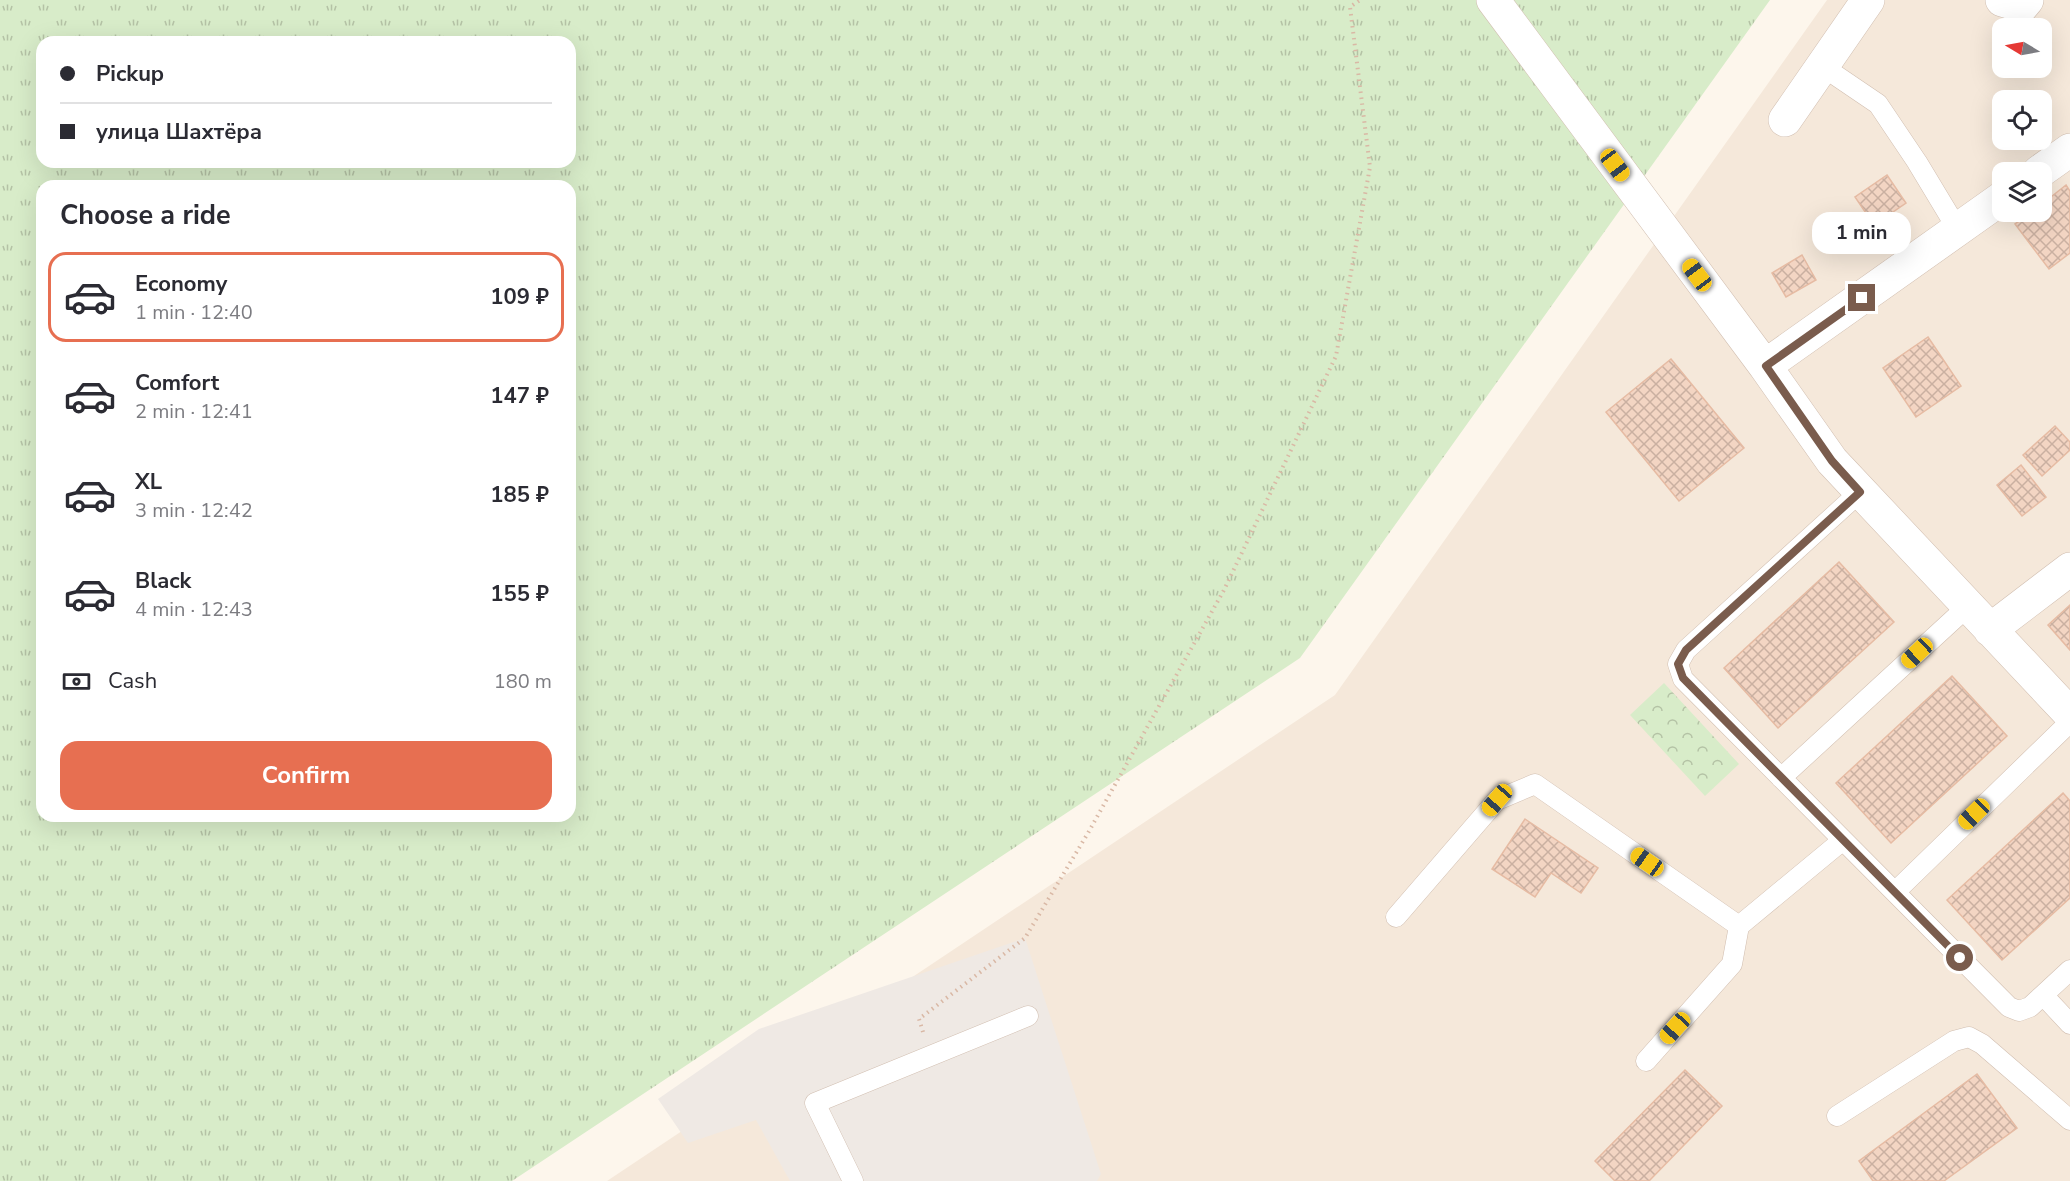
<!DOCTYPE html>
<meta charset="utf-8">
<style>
body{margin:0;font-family:"Nunito Sans",sans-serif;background:#f7f7f7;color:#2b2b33;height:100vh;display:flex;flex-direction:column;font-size:22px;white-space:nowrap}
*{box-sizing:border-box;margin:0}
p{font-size:20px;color:#7c7c81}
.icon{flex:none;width:33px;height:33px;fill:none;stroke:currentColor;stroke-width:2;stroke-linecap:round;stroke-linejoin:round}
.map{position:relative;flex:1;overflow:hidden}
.panel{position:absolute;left:36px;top:180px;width:540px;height:642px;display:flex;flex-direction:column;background:#fff;border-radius:18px;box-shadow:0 6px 24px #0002}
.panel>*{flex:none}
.top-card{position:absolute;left:36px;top:36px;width:540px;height:132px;border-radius:18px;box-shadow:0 6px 24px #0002;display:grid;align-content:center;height:132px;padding:0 24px;background:#fff}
.needle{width:39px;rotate:280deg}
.fabs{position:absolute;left:1992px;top:18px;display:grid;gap:12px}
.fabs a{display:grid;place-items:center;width:60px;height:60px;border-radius:12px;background:#fff;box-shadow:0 6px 24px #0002;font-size:30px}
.end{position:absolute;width:27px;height:27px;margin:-14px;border:8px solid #7a5c4d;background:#fff;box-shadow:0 0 0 3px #fff}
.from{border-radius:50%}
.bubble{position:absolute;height:42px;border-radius:18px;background:#fff;box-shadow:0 6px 24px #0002;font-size:20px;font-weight:700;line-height:42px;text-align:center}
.car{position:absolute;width:18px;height:36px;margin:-18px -9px;border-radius:8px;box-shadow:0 0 4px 2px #0007;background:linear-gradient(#f5c518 24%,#345 0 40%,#f5c518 0 76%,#345 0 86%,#f5c518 0)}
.top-card b{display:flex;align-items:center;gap:21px;height:57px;font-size:22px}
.top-card b+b{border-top:2px solid #e1e1e2}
.top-card i{width:15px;height:15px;background:#2b2b33}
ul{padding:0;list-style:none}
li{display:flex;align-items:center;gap:18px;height:90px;margin:0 12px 9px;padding:0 12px;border:3px solid transparent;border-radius:18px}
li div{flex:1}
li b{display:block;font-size:22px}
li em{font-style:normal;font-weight:700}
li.selected{border-color:#e76f51}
li>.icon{width:54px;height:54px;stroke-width:1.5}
h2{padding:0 24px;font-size:27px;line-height:72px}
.pay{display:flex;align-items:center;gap:15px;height:66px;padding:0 24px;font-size:22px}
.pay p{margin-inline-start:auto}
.primary-button{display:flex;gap:12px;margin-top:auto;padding:12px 24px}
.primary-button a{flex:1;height:69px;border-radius:18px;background:#e76f51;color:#fff;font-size:24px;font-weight:700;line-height:69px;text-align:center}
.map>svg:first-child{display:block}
.residential{fill:#f5e8da;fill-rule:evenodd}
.industrial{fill:#efe9e4}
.grass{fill:url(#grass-tufts);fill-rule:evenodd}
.park{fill:url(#park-crowns)}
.building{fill:url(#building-cross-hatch);stroke:#e6bba3;stroke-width:1.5}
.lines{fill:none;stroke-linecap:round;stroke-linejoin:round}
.lane-casing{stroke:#d1beb0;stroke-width:21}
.street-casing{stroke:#d1beb0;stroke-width:34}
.path{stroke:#d9b8a5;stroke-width:4;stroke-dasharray:1.5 4.5;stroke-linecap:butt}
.lane{stroke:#fff;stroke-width:20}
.street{stroke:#fff;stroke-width:33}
.route{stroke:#7a5c4d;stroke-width:8}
</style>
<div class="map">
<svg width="2070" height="1181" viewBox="0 0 2070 1181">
<defs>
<pattern id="grass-tufts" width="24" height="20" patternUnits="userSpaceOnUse" patternTransform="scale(1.5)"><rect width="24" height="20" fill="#d8ecc9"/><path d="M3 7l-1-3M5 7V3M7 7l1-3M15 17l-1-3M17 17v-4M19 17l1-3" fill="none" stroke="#b4c2a5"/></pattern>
<pattern id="park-crowns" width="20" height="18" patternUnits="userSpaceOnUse" patternTransform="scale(1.5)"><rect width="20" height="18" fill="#d8ecc9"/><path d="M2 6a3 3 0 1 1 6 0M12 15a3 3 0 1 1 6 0" fill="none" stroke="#b4c2a5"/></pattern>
<pattern id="building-cross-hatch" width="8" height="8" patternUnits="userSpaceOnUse" patternTransform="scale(1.5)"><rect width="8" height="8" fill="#f3d5c3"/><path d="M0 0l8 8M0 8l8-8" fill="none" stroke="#cab0a1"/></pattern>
</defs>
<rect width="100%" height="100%" fill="#fdf6ec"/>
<path class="residential" d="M1827,0H2070V1181H607L1335,695ZM2002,28H2042V68H2002ZM2002,100H2042V140H2002ZM2002,172H2042V212H2002Z"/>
<path class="industrial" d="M1025,938L1101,1174L1097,1181H790L756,1120L688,1143L658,1099L759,1029Z"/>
<path class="grass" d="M0,0H1770L1300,658L512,1181H0ZM42,42H570V162H42ZM42,186H570V816H42Z"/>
<path class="park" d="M1664,683L1739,764L1705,796L1630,715Z"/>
<path class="building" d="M1887,175L1906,203L1874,225L1855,197Z
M2066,185L2070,191V253L2049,269L2015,224L2032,212H2042V204Z
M1802,255L1816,280L1786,297L1772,273Z
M1928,337L1961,386L1916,417L1883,368Z
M1671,359L1744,448L1679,501L1606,412Z
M2055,426L2070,442V450L2042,476L2023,455Z
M2021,465L2046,497L2022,516L1997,485Z
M1839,562L1894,622L1778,728L1724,668Z
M2070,605V650L2048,625Z
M1952,676L2007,736L1891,843L1836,783Z
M2063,793L2070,801V898L2002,960L1947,900Z
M1525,819L1598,868L1581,893L1551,873L1535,897L1492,869Z
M1685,1070L1722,1106L1649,1181H1615L1595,1161Z
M1977,1074L2017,1128L1944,1181H1873L1859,1161Z"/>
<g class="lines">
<defs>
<path id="lane" d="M1822,66L1878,104L1917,162L1958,230
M1781,778L1967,607
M1843,840L1683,679L1678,664L1686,650L1860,492
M1895,892L2070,722
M1396,917L1497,800L1535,784L1739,926L1843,840L2009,1007L2019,1011L2030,1007L2043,995
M2070,970L2043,995L2070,1024
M1646,1061L1732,964L1739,926
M1837,1116L1954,1041L1969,1037L1982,1044L2070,1120
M853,1181L815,1103L1028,1016"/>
<path id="street" d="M1493,0L1765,366L1832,461L2070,714
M2002,0L2022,6L2027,0
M1785,120L1868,0
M2039,172L2070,150
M1765,366L2002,198
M1990,630L2070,569"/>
</defs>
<use href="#lane" class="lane-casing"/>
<use href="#street" class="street-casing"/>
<path class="path" d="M923,1032L919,1019L1025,938L1088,833L1224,590L1336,356L1370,167L1350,7L1360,0"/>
<use href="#lane" class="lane"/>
<use href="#street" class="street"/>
</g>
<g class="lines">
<path class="route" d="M1862,298L1766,366L1832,461L1860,492L1686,650L1678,664L1683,678L1960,958"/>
</g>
</svg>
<div class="fabs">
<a><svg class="needle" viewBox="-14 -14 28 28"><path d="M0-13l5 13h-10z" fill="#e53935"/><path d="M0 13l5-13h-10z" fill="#7c7c81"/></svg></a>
<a><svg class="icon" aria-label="locate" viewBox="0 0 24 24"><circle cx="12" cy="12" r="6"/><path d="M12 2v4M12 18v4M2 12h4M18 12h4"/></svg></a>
<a><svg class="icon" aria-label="layers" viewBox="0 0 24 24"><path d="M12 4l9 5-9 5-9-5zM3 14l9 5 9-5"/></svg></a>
</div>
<i class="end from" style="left:1960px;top:958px"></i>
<i class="end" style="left:1862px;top:298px"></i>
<div class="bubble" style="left:1812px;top:212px;width:99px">1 min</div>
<i class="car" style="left:1615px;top:165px;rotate:143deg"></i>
<i class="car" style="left:1697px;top:275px;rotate:323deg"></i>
<i class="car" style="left:1917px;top:653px;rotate:227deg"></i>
<i class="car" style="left:1497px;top:800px;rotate:221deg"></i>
<i class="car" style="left:1974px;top:814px;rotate:226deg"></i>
<i class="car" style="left:1647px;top:862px;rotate:305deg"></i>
<i class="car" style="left:1675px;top:1028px;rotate:222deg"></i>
<div class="top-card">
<b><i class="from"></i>Pickup</b>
<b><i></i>улица Шахтёра</b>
</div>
<section class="panel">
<h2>Choose a ride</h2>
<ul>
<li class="selected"><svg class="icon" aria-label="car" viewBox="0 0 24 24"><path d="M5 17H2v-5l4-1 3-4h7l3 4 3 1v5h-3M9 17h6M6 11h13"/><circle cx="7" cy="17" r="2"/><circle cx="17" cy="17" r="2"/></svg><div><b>Economy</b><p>1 min · 12:40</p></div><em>109 ₽</em></li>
<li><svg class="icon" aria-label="car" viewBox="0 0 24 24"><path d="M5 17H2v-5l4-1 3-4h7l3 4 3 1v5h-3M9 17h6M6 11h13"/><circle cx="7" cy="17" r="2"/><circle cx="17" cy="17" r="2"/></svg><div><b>Comfort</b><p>2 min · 12:41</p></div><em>147 ₽</em></li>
<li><svg class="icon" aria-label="car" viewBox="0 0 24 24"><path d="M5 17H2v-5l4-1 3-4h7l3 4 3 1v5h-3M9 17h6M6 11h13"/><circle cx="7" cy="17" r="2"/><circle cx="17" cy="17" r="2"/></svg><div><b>XL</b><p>3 min · 12:42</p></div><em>185 ₽</em></li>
<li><svg class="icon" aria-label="car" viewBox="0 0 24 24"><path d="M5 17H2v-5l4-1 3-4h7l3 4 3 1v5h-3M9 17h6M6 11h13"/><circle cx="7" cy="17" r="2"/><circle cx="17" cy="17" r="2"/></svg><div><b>Black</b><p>4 min · 12:43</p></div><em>155 ₽</em></li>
</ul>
<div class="pay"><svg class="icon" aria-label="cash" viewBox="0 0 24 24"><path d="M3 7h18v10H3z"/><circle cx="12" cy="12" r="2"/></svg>Cash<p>180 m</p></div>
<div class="primary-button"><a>Confirm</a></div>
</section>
</div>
